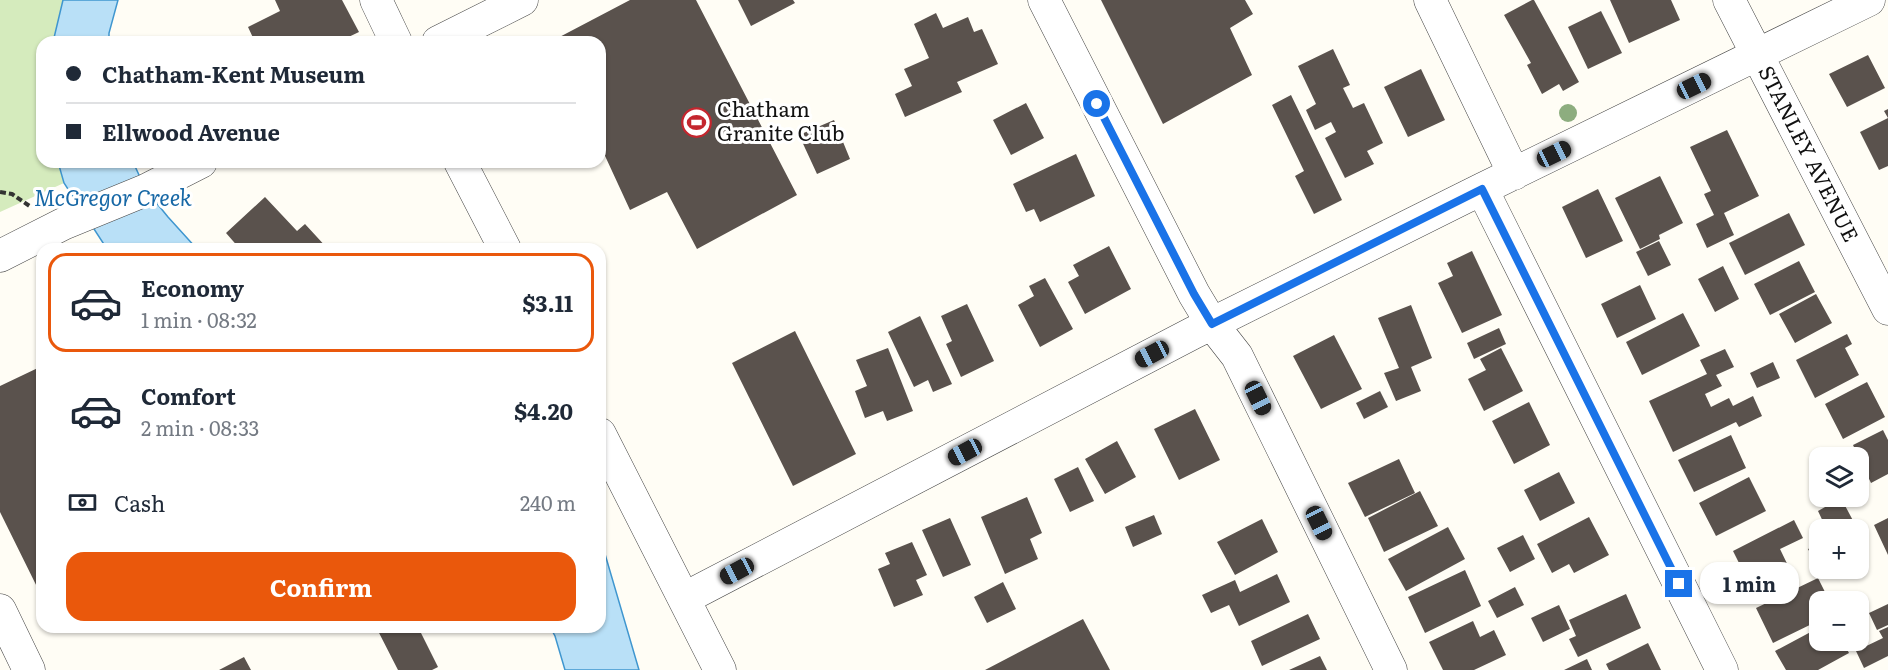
<!DOCTYPE html>
<meta charset="utf-8">
<style>
body{margin:0;font-family:Literata,serif;background:#f2f2f3;color:#1f2937;height:100vh;display:flex;flex-direction:column;font-size:22px;white-space:nowrap}
*{box-sizing:border-box;margin:0}
p{font-size:20px;color:#747a83}
.icon{flex:none;width:33px;height:33px;fill:none;stroke:currentColor;stroke-width:2;stroke-linecap:round;stroke-linejoin:round}
.map{position:relative;flex:1;overflow:hidden}
.drawer{position:absolute;left:36px;top:243px;width:570px;height:390px;display:flex;flex-direction:column;background:#fff;border-radius:18px;box-shadow:0 2px 4px #0004}
.drawer>*{flex:none}
.banner{position:absolute;left:36px;top:36px;width:570px;height:132px;border-radius:18px;box-shadow:0 2px 4px #0004;display:grid;align-content:center;height:132px;padding:0 30px;background:#fff}
.fabs{position:absolute;left:1809px;top:447px;display:grid;gap:12px}
.fabs a{display:grid;place-items:center;width:60px;height:60px;border-radius:12px;background:#fff;box-shadow:0 2px 4px #0004;font-size:30px}
.end{position:absolute;width:27px;height:27px;margin:-14px;border:8px solid #1a73e8;background:#fff;box-shadow:0 0 0 3px #fff}
.from{border-radius:50%}
.bubble{position:absolute;height:42px;border-radius:18px;background:#fff;box-shadow:0 2px 4px #0004;font-size:20px;font-weight:700;line-height:42px;text-align:center}
.car{position:absolute;width:18px;height:36px;margin:-18px -9px;border-radius:8px;box-shadow:0 0 4px 2px #0007;background:linear-gradient(#222 24%,#8ab4d8 0 40%,#222 0 76%,#8ab4d8 0 86%,#222 0)}
.banner b{display:flex;align-items:center;gap:21px;height:57px;font-size:22px}
.banner b+b{border-top:2px solid #e0e1e3}
.banner i{width:15px;height:15px;background:#1f2937}
ul{padding:10px 0 0;list-style:none}
li{display:flex;align-items:center;gap:18px;height:99px;margin:0 12px 9px;padding:0 18px;border:3px solid transparent;border-radius:18px}
li div{flex:1}
li b{display:block;font-size:22px}
li em{font-style:normal;font-weight:700}
li.active{border-color:#ea580c}
li>.icon{width:54px;height:54px;stroke-width:1.5}
.pay{display:flex;align-items:center;gap:15px;height:66px;padding:0 30px;font-size:22px}
.pay p{margin-inline-start:auto}
.primary-button{display:flex;gap:12px;margin-top:auto;padding:12px 30px}
.primary-button a{flex:1;height:69px;border-radius:18px;background:#ea580c;color:#fff;font-size:24px;font-weight:700;line-height:69px;text-align:center}
.map>svg:first-child{display:block}
.green{fill:#d5ebbd}
.water{fill:#b9e0f7;stroke:#3f96cf;stroke-width:1.5}
.building{fill:#5a524d}
.lines{fill:none;stroke-linecap:round;stroke-linejoin:round}
.minor-casing{stroke:#444;stroke-width:33}
.path{stroke:#333;stroke-width:4;stroke-dasharray:6 3;stroke-linecap:butt}
.minor{stroke:#fff;stroke-width:32}
.tree{fill:#8dad7f}
.route{stroke:#1a73e8;stroke-width:8}
.labels{text-anchor:middle;stroke-width:6;stroke-linejoin:round;paint-order:stroke}
.poi-label{font-size:21px;fill:#111;stroke:#fff;text-anchor:start}
.street-label{font-size:21px;fill:#111;stroke:#fff}
.water-label{font-size:22px;font-style:italic;fill:#1768a6;stroke:#fff}
</style>
<div class="map">
<svg width="1888" height="670" viewBox="0 0 1888 670">
<rect width="100%" height="100%" fill="#fffdf5"/>
<path class="green" d="M0,0H63L53,42H42V162H58L64,183L0,212Z"/>
<path class="water" d="M63,0H118L109,33V42H53Z
M58,162H133L146,190L168,217L197,249H107L64,183Z
M600,547L605,554L639,670H565L555,636L550,627H600Z"/>
<path class="building" d="M275,0H342L359,32L338,42H255L248,27L280,11Z
M630,0H696L797,195L697,249L667,192L630,210L600,145V42H550Z
M738,0H793L795,3L751,26Z
M1101,0H1245L1253,14L1230,28L1252,75L1163,124Z
M1532,0H1534L1579,82L1563,91L1559,84L1542,94L1527,65L1531,63L1504,15Z
M1610,0H1671L1680,20L1629,43Z
M1601,11L1622,53L1588,69L1568,27Z
M936,13L943,28L968,17L974,32L982,29L998,64L957,82L962,92L905,117L895,94L912,86L904,69L929,58L914,24Z
M1333,49L1350,85L1343,88L1353,108L1364,103L1383,143L1367,151L1374,164L1345,178L1325,138L1336,132L1331,122L1315,130L1306,110L1316,104L1298,66Z
M1868,55L1885,88L1847,107L1829,74Z
M1421,69L1445,120L1408,137L1384,87Z
M1291,95L1342,200L1314,214L1295,176L1304,171L1272,105Z
M1026,103L1044,138L1011,155L993,120Z
M1888,109V166L1879,170L1860,132L1888,118L1884,111Z
M834,120L850,159L817,174L799,135Z
M1727,130L1759,196L1724,213L1734,235L1707,248L1696,224L1714,215L1704,194L1711,191L1690,147Z
M1076,154L1095,196L1040,222L1034,209L1026,212L1013,184Z
M1660,176L1683,223L1659,235L1660,239L1640,249L1615,198Z
M1598,189L1623,241L1586,258L1562,207Z
M265,197L297,231L305,224L328,249H240L226,233Z
M1789,213L1805,245L1745,275L1729,243Z
M1659,241L1671,265L1648,276L1636,252Z
M1109,246L1131,289L1085,314L1068,282L1079,276L1073,265Z
M1472,251L1502,315L1462,333L1438,283L1453,276L1447,263Z
M1799,261L1815,292L1770,315L1754,284Z
M1723,266L1739,299L1715,312L1698,279Z
M1045,278L1073,329L1040,347L1018,305L1034,296L1029,286Z
M1640,285L1656,319L1617,338L1601,304Z
M1816,294L1832,323L1795,343L1779,314Z
M967,304L994,361L961,377L946,344L952,341L941,316Z
M1411,305L1432,358L1411,367L1421,391L1396,401L1384,373L1399,368L1378,318Z
M1683,313L1700,346L1642,375L1626,342Z
M920,316L952,384L933,392L928,380L914,387L888,332Z
M1499,328L1506,344L1474,359L1467,343Z
M795,331L856,454L793,486L732,363Z
M1847,334L1852,344L1845,348L1859,375L1815,398L1796,360Z
M1334,335L1362,389L1321,409L1293,356Z
M888,348L913,411L887,421L883,411L865,418L855,391L867,386L856,360Z
M1501,348L1523,391L1484,411L1468,379L1486,370L1480,359Z
M1725,349L1734,367L1716,375L1722,386L1705,394L1711,407L1729,398L1733,406L1753,396L1762,416L1739,427L1736,422L1673,452L1649,401L1707,374L1700,360Z
M1773,362L1780,378L1757,388L1750,373Z
M42,366V597L0,512V386Z
M1867,382L1885,417L1843,439L1825,404Z
M1380,391L1388,407L1364,419L1356,403Z
M1529,402L1550,445L1514,464L1492,421Z
M1195,409L1220,460L1179,480L1154,429Z
M1883,430L1888,440V474L1871,483L1853,445Z
M1731,435L1746,468L1694,492L1678,460Z
M1117,441L1136,477L1105,494L1085,459Z
M1399,459L1415,493L1365,517L1348,483Z
M1078,467L1094,501L1070,512L1054,479Z
M1559,472L1575,503L1540,521L1524,490Z
M1749,477L1766,511L1716,536L1699,503Z
M1420,491L1438,526L1384,552L1368,518Z
M1027,497L1042,533L1030,539L1038,559L1005,574L981,517Z
M1841,498L1858,530H1827L1818,511Z
M1154,515L1162,534L1133,547L1125,527Z
M1589,517L1609,555L1574,573L1569,564L1552,573L1537,544Z
M950,518L971,565L943,577L922,530Z
M1888,518V555L1874,525Z
M1262,519L1278,552L1235,575L1217,542Z
M1794,520L1803,538L1780,549L1793,576L1755,595L1733,551Z
M1448,527L1465,559L1406,591L1388,559Z
M1523,535L1535,559L1510,572L1497,548Z
M912,542L927,575L916,580L923,595L894,607L878,569L890,564L885,553Z
M1820,544V564L1817,566L1808,549Z
M1465,570L1481,606L1425,633L1408,597Z
M1277,574L1290,602L1239,626L1229,605L1211,613L1202,595L1235,580L1240,592Z
M1818,578L1825,592L1817,596L1820,600V620L1773,643L1756,608Z
M1003,582L1016,609L987,623L974,597Z
M1515,587L1524,605L1497,618L1488,601Z
M1626,594L1641,628L1578,657L1569,639L1576,636L1569,620Z
M1888,604V625L1877,630L1869,613Z
M1559,605L1570,629L1543,642L1531,618Z
M1308,614L1320,639L1262,666L1251,641Z
M1083,619L1110,670H985Z
M1473,621L1480,637L1494,630L1506,655L1474,670H1443L1429,642Z
M376,627H418L438,667L432,670H398Z
M1820,627V640H1842L1849,653L1818,670H1786L1775,651Z
M1888,627V656L1864,668L1856,651L1883,638L1879,631Z
M1648,643L1661,670H1609L1606,664Z
M1320,656L1327,670H1289Z
M244,657L251,670H219Z
M1587,659L1592,670H1564Z"/>
<g class="lines">
<defs>
<path id="minor" d="M376,0L396,42
M1044,0L1194,294L1212,324L1237,356L1391,670
M1430,0L1514,174
M1729,0L1888,309
M438,42L522,0
M460,162L505,249
M1482,189L1722,670
M0,256L63,224L146,190L201,162
M600,434L720,670
M685,598L1193,333L1482,189L1869,0
M0,610L29,670"/>
</defs>
<use href="#minor" class="minor-casing"/>
<path class="path" d="M0,192L12,194L31,207"/>
<use href="#minor" class="minor"/>
</g>
<circle class="tree" cx="1568" cy="113" r="9"/>
<g class="lines">
<path class="route" d="M1097,104L1194,294L1212,324L1482,189L1679,584"/>
</g>
<defs>
<symbol id="stadium-ring" viewBox="-11 -11 22 22"><circle r="9.5" fill="#fff" stroke="#c4262e" stroke-width="1.5"/><path d="M0-5a6.5 5 0 1 0 0 10a6.5 5 0 1 0 0-10ZM-3.5-1.8h7v3.6h-7Z" fill="#c4262e"/></symbol>
</defs>
<g fill-rule="evenodd">
<use href="#stadium-ring" x="680" y="106" width="33" height="33"/>
</g>
<g class="labels">
<g class="poi-label">
<text x="717" y="117">Chatham<tspan x="717" dy="24">Granite Club</tspan></text>
</g>
<g class="street-label">
<text transform="translate(1808 154) rotate(63)" y="7">STANLEY AVENUE</text>
</g>
<g class="water-label">
<text x="113" y="206">McGregor Creek</text>
</g>
</g>
</svg>
<div class="fabs">
<a><svg class="icon" aria-label="layers" viewBox="0 0 24 24"><path d="M12 4l9 5-9 5-9-5zM3 14l9 5 9-5"/></svg></a>
<a>+</a>
<a>−</a>
</div>
<i class="end from" style="left:1097px;top:104px"></i>
<i class="end" style="left:1679px;top:584px"></i>
<div class="bubble" style="left:1700px;top:562px;width:99px">1 min</div>
<i class="car" style="left:1694px;top:86px;rotate:64deg"></i>
<i class="car" style="left:1554px;top:154px;rotate:64deg"></i>
<i class="car" style="left:1152px;top:354px;rotate:242deg"></i>
<i class="car" style="left:1258px;top:398px;rotate:154deg"></i>
<i class="car" style="left:965px;top:452px;rotate:242deg"></i>
<i class="car" style="left:1319px;top:523px;rotate:154deg"></i>
<i class="car" style="left:737px;top:571px;rotate:242deg"></i>
<div class="banner">
<b><i class="from"></i>Chatham-Kent Museum</b>
<b><i></i>Ellwood Avenue</b>
</div>
<section class="drawer">
<ul>
<li class="active"><svg class="icon" aria-label="car" viewBox="0 0 24 24"><path d="M5 17H2v-5l4-1 3-4h7l3 4 3 1v5h-3M9 17h6M6 11h13"/><circle cx="7" cy="17" r="2"/><circle cx="17" cy="17" r="2"/></svg><div><b>Economy</b><p>1 min · 08:32</p></div><em>$3.11</em></li>
<li><svg class="icon" aria-label="car" viewBox="0 0 24 24"><path d="M5 17H2v-5l4-1 3-4h7l3 4 3 1v5h-3M9 17h6M6 11h13"/><circle cx="7" cy="17" r="2"/><circle cx="17" cy="17" r="2"/></svg><div><b>Comfort</b><p>2 min · 08:33</p></div><em>$4.20</em></li>
</ul>
<div class="pay"><svg class="icon" aria-label="cash" viewBox="0 0 24 24"><path d="M3 7h18v10H3z"/><circle cx="12" cy="12" r="2"/></svg>Cash<p>240 m</p></div>
<div class="primary-button"><a>Confirm</a></div>
</section>
</div>
